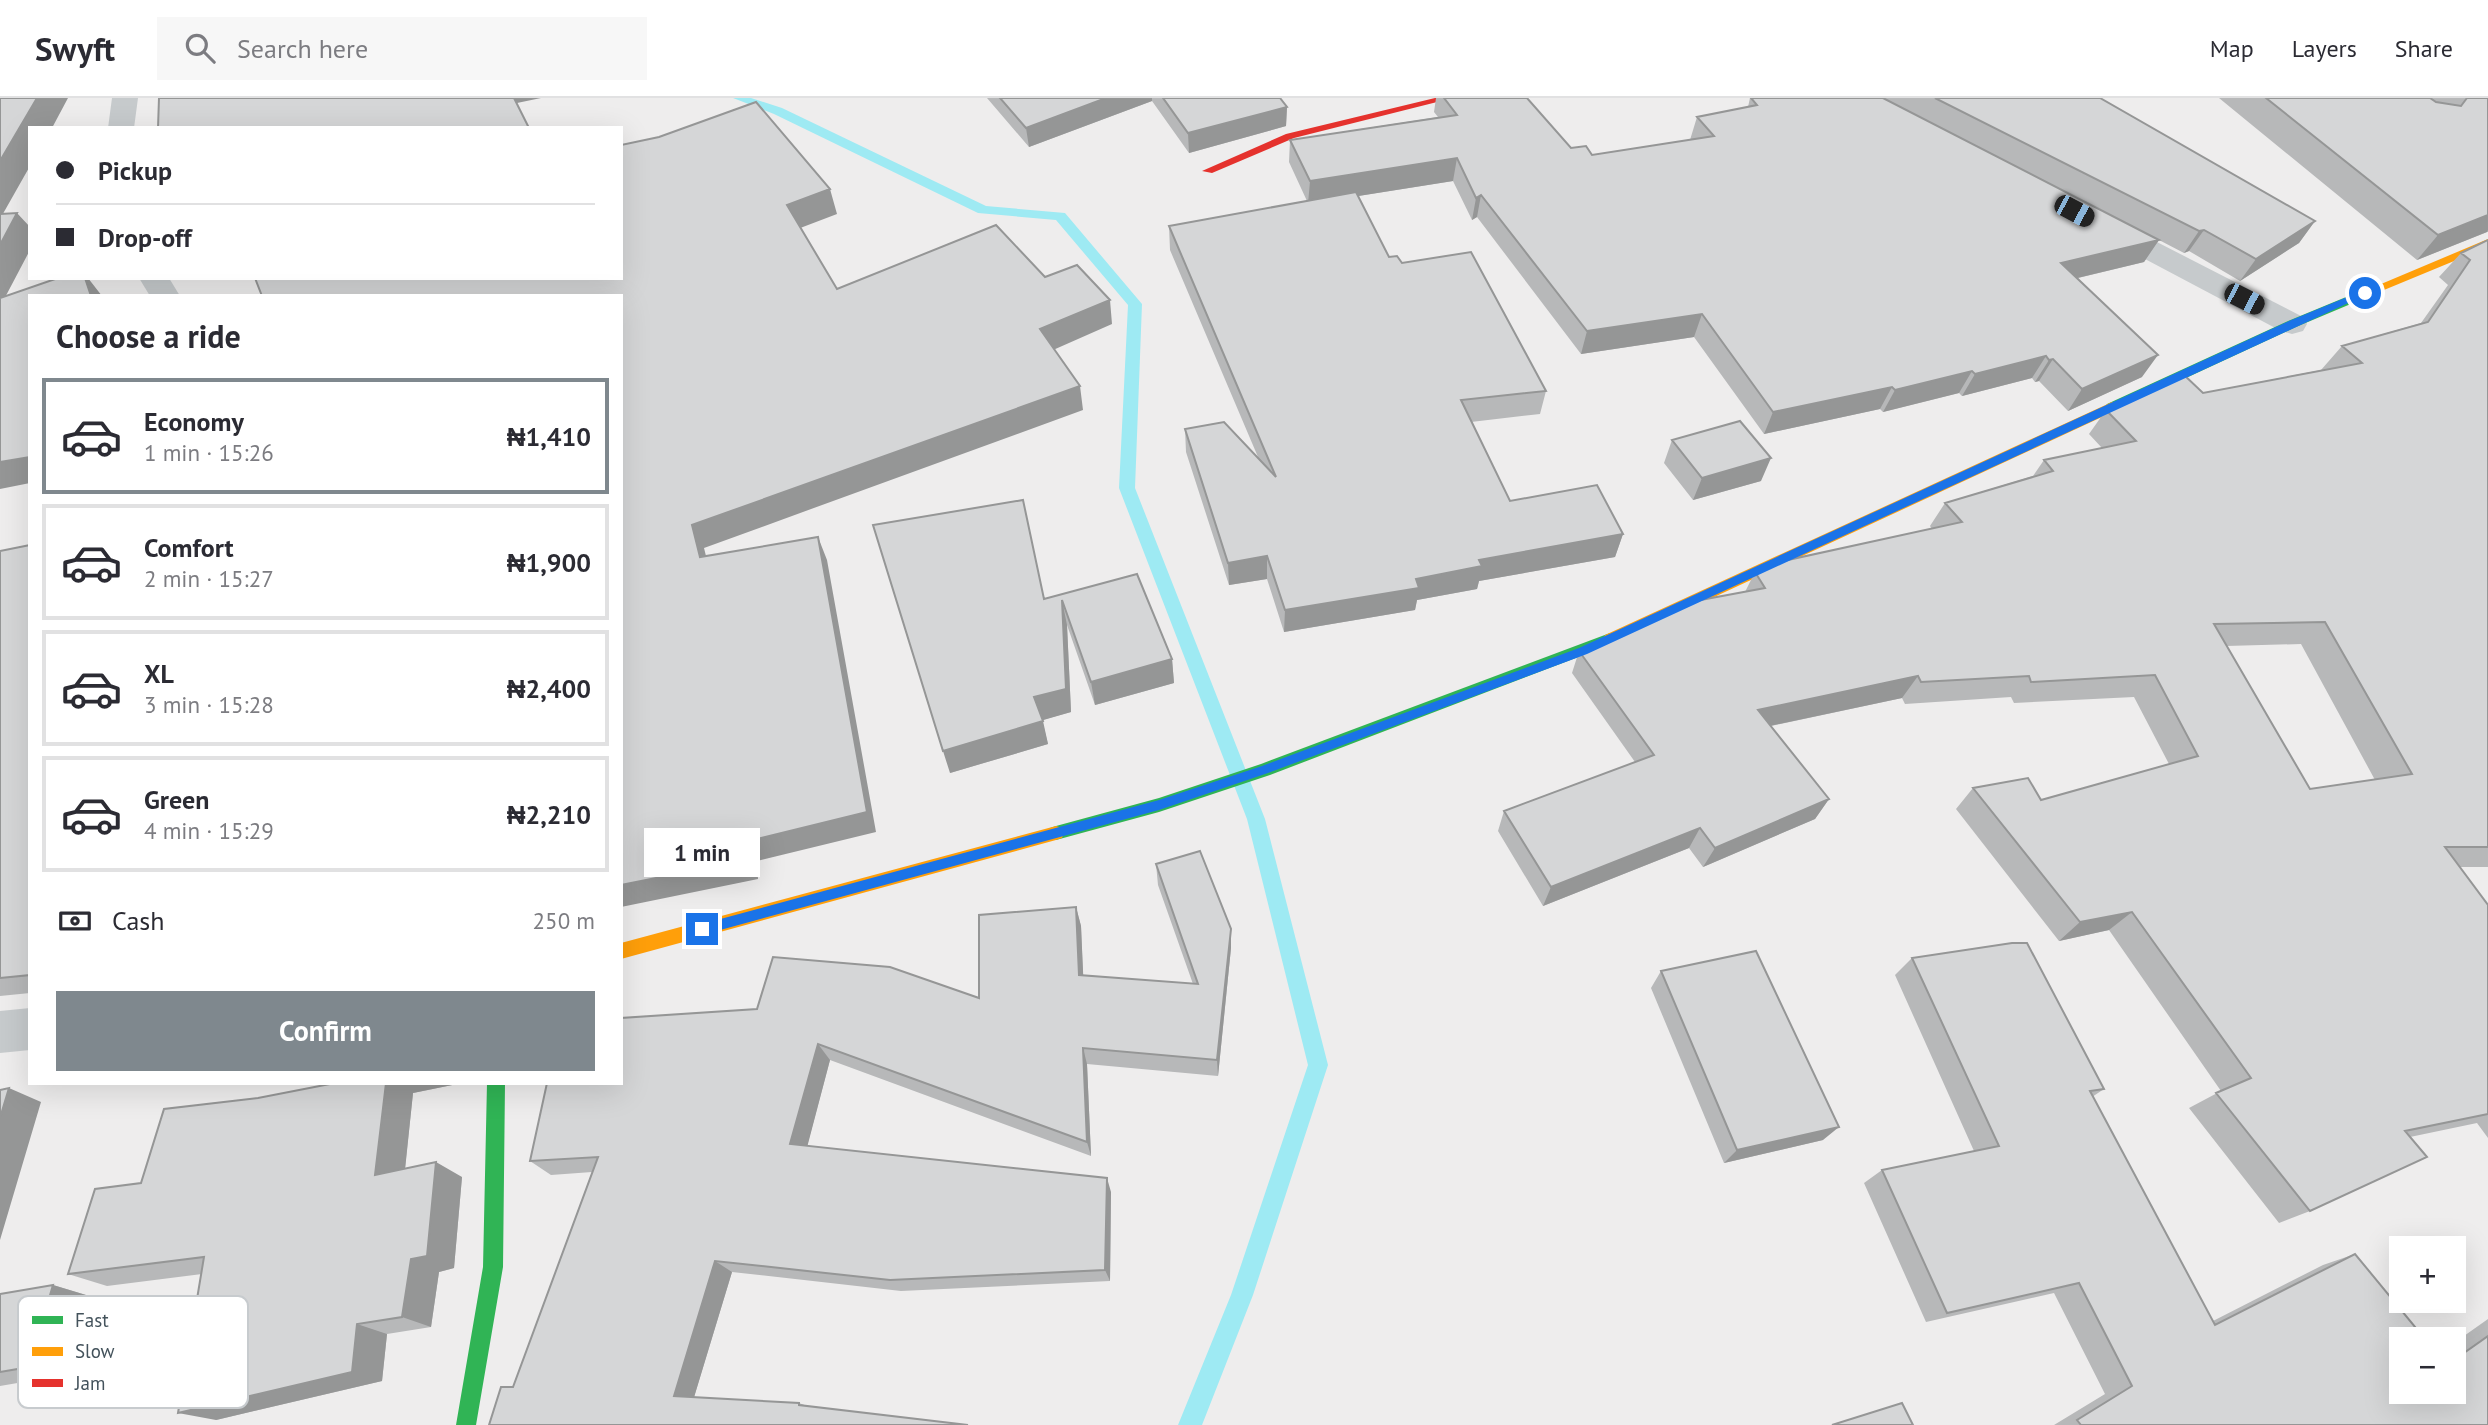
<!DOCTYPE html>
<meta charset="utf-8">
<style>
body{margin:0;font-family:"PT Sans",sans-serif;background:#f7f7f7;color:#2b2b33;height:100vh;display:flex;flex-direction:column;font-size:26px;white-space:nowrap}
*{box-sizing:border-box;margin:0}
p{font-size:23px;color:#7c7c81}
.icon{flex:none;width:38px;height:38px;fill:none;stroke:currentColor;stroke-width:2;stroke-linecap:round;stroke-linejoin:round}
.map{position:relative;flex:1;overflow:hidden}
.drawer{position:absolute;left:28px;top:196px;width:595px;height:791px;display:flex;flex-direction:column;background:#fff;border-radius:0px;box-shadow:0 7px 28px #0002}
.drawer>*{flex:none}
.guide{position:absolute;left:28px;top:28px;width:595px;height:154px;border-radius:0px;box-shadow:0 7px 28px #0002;display:grid;align-content:center;height:154px;padding:0 28px;background:#fff}
.buttons{position:absolute;left:2389px;top:1138px;display:grid;gap:14px}
.buttons a{display:grid;place-items:center;width:77px;height:77px;border-radius:0px;background:#fff;box-shadow:0 7px 28px #0002;font-size:35px}
.end{position:absolute;width:32px;height:32px;margin:-16px;border:9px solid #1a73e8;background:#fff;box-shadow:0 0 0 4px #fff}
.from{border-radius:50%}
.bubble{position:absolute;height:49px;border-radius:0px;background:#fff;box-shadow:0 7px 28px #0002;font-size:23px;font-weight:800;line-height:49px;text-align:center}
.car{position:absolute;width:21px;height:42px;margin:-21px -10px;border-radius:9px;box-shadow:0 0 5px 2px #0007;background:linear-gradient(#222 24%,#8ab4d8 0 40%,#222 0 76%,#8ab4d8 0 86%,#222 0)}
.guide b{display:flex;align-items:center;gap:24px;height:66px;font-size:26px}
.guide b+b{border-top:2px solid #e1e1e2}
.guide i{width:18px;height:18px;background:#2b2b33}
ul{padding:0;list-style:none}
li{display:flex;align-items:center;gap:21px;height:116px;margin:0 14px 10px;padding:0 14px;border:4px solid #e1e1e2;border-radius:0px}
li div{flex:1}
li b{display:block;font-size:26px}
li em{font-style:normal;font-weight:800}
li.current{border-color:#7f888e}
li>.icon{width:63px;height:63px;stroke-width:1.5}
h2{padding:0 28px;font-size:32px;line-height:84px}
.pay{display:flex;align-items:center;gap:18px;height:77px;padding:0 28px;font-size:26px}
.pay p{margin-inline-start:auto}
.action{display:flex;gap:14px;margin-top:auto;padding:14px 28px}
.action a{flex:1;height:80px;border-radius:0px;background:#7f888e;color:#fff;font-size:28px;font-weight:800;line-height:80px;text-align:center}
header{display:flex;align-items:center;gap:42px;box-sizing:border-box;height:98px;padding:0 35px;background:#fff;border-bottom:2px solid #e1e1e2}
header strong{font-size:33px}
nav{display:flex;gap:38px;margin-inline-start:auto;font-size:24px}
.search{width:490px;height:63px;background:#f7f7f7;display:flex;align-items:center;gap:18px;box-sizing:border-box;padding:0 24px;border-radius:0px;color:#7c7c81;font-size:26px}
.map>svg:first-child{display:block}
.lines{fill:none;stroke-linecap:round;stroke-linejoin:round}
.stream{fill:#9eeaf3;fill-rule:evenodd}
.street{fill:#c6cacc;fill-rule:evenodd}
.fast{fill:#30b455;fill-rule:evenodd}
.slow{fill:#ff9f0a;fill-rule:evenodd}
.jam{fill:#e5322d;fill-rule:evenodd}
.wall{fill:#b7b8b9;fill-rule:evenodd}
.shaded-wall{fill:#959696}
.building{fill:#d5d6d7;stroke:#959696;stroke-width:2;fill-rule:evenodd}
.route{fill:#1a73e8}
.key{fill:#fff;stroke:#c7cbce;stroke-width:2}
.key-label{font-size:19px;fill:#43525b}
</style>
<header>
<strong>Swyft</strong>
<div class="search"><svg class="icon" aria-label="search" viewBox="0 0 24 24"><circle cx="10" cy="10" r="6"/><path d="M15 15l6 6"/></svg>Search here</div>
<nav><a>Map</a><a>Layers</a><a>Share</a></nav>
</header>
<div class="map">
<svg width="2488" height="1327" viewBox="0 0 2488 1327">
<rect width="100%" height="100%" fill="#eeeded"/>
<g class="lines">
<path class="stream" d="M733,0H751L782,10L986,108L1065,115L1142,206L1135,390L1265,721L1328,967L1253,1197L1202,1327H1178L1231,1197L1308,967L1247,721L1119,390L1128,207L1056,122L978,115L774,16Z"/>
<path class="street" d="M112,0H138L134,30H108Z
M2104,119L2114,122L2303,219L2307,226L2303,233L2292,236L2281,233L2094,134L2090,128L2094,122Z
M139,180H169L180,198H150Z
M30,910V952L0,955V913Z"/>
<path class="fast" d="M2380,185L2384,186V192L2296,229L2117,312H2107L2105,309L2107,306L2288,223Z
M1610,535L1615,537L1617,541L1615,545L1270,677L1159,714L1056,742L1050,740L1048,735L1050,730L1056,728L1159,700L1261,666Z
M487,985H505L503,1169L476,1327H456L483,1169Z"/>
<path class="slow" d="M2488,141V149L2384,192H2376L2374,189Z
M2112,304L2117,306V312L1615,545L1610,547L1603,541L1605,537Z
M1056,728L1062,730L1064,735L1062,740L1056,742L621,861V845Z"/>
<path class="jam" d="M1435,0H1453L1294,40L1212,75L1202,73L1286,36Z"/>
</g>
<path class="wall" d="M987,0H1280L1287,9L1286,28L1189,55L1152,3L1029,49Z
M1436,0H1527L1571,50L1592,57L1690,42L1697,19L1748,9L1750,0H2100L2315,123L2299,145L2240,183L2189,153L2184,155L2159,142L2144,164L2078,180L2142,279L2068,313L2039,283L2035,284L2032,280L1962,298L1959,295L1883,314L1880,311L1764,336L1694,239L1581,256L1477,119L1472,122L1453,83L1358,98L1389,159L1402,165L1546,293L1540,316L1471,324L1510,403L1623,436L1615,459L1479,483L1477,491L1417,502L1415,512L1284,534L1267,481L1229,487L1186,354L1185,331L1258,359L1170,152L1169,128L1307,103L1289,64L1290,42L1438,19L1434,14Z
M2219,0H2488V134H2487L2417,162Z
M2488,142V769H2459L2488,807V1040L2477,1025L2410,1039L2310,1113L2279,1125L2189,1010L2221,993L2109,832L2059,843L1956,711L1973,690L2041,702L2169,666L2134,599L2014,605L2011,599L1905,606L1902,600L1771,628L1829,701L1815,721L1703,769L1689,750L1543,808L1498,733L1504,713L1635,664L1572,575L1579,553L1745,494L1755,474L1932,431L1930,428L1945,405L2033,378L2044,362L2102,350L2089,336L2106,312L2203,295L2321,272L2342,248L2421,225L2448,187L2439,179L2461,155ZM2301,546L2375,682L2310,691L2226,548Z
M1672,342L1761,383L1693,402L1664,365Z
M30,447V895L0,898V453Z
M1137,476L1172,561L1174,585L1095,607L1067,527L1071,614L1042,622L1048,646L950,675L1044,501Z
M1156,766L1231,850L1218,978L1087,966L1091,1058L830,962L807,1048L1111,1094L1110,1183L901,1193L732,1174L694,1299L799,1305L807,1308L513,1289L592,1074L551,1077L530,1063L547,985L979,900L1076,809L1081,828L1083,877L1193,886L1158,787Z
M1912,860L2104,991L2092,999L2213,1223L2323,1167L2355,1156L2454,1293V1245L2488,1221V1327H2054L2105,1296L2054,1195L1926,1224L1864,1085L1882,1072L1974,1053L1895,877Z
M1661,873L1823,1042L1724,1065L1651,890Z
M335,985H462L413,995L405,1070L462,1079L454,1170L439,1174L431,1229L387,1236L382,1283L216,1322L202,1176L107,1188L68,1176L141,1085L258,1000Z
M53,1187L86,1197L64,1277L0,1288V1196Z"/>
<path class="shaded-wall" d="M37,0H68L52,30H30V68L0,121V63Z
M514,0H541L517,5Z
M1106,0H1152V3L1029,49L1026,30Z
M1287,9L1286,28L1189,55L1188,35Z
M1457,60L1453,83L1308,106L1310,83Z
M830,91L837,116L795,132L787,107Z
M1481,97L1477,119L1472,122L1476,100Z
M17,115L30,129V152L0,209V147Z
M2488,117V132L2487,134L2417,162L2438,137Z
M2315,123L2299,145L2240,183L2256,161Z
M2204,132L2189,153L2184,155L2199,133Z
M2159,142L2144,164L2048,187L2061,165Z
M85,180H88L102,198H91Z
M1110,202L1112,226L1044,256L1040,231Z
M1702,216L1694,239L1581,256L1587,233Z
M2158,257L2142,279L2068,313L2082,291Z
M2046,258L2032,280L1962,298L1975,276Z
M2053,261L2039,283L2035,284L2049,262Z
M1972,273L1959,295L1883,314L1895,292Z
M1080,288L1083,312L704,450L712,482L700,459L692,427Z
M1892,289L1880,311L1764,336L1773,314Z
M30,359V385L0,391V364Z
M1771,360L1761,383L1693,402L1702,380Z
M1623,436L1615,459L1479,483L1477,491L1417,502L1415,512L1284,534L1285,512L1416,481L1479,462Z
M818,439L827,462L876,734L757,763L758,781L621,809V787L745,744Z
M1267,458V481L1229,487L1228,465Z
M1062,502L1067,527L1071,614L1040,623L1034,599Z
M1172,561L1174,585L1095,607L1091,584Z
M1918,578L1902,600L1746,633L1758,612Z
M1043,623L1048,646L950,675L943,653Z
M1829,701L1815,721L1703,769L1715,750Z
M1700,730L1689,750L1543,808L1551,789Z
M1076,809L1081,828L1084,895L1079,877Z
M2132,814L2109,832L2059,843L2080,824Z
M1231,831V850L1218,978L1217,962Z
M818,946L830,962L804,1061L790,1046Z
M1083,950L1087,966L1091,1058L1087,1044Z
M386,985H462L413,995L403,1091L375,1077Z
M9,990L41,1004L0,1142V1020Z
M1839,1029L1823,1042L1724,1065L1737,1052Z
M436,1064L462,1079L454,1170L439,1174L431,1229L402,1219L411,1161Z
M1107,1080L1111,1094L1110,1183L1105,1172Z
M715,1163L732,1174L692,1306L674,1298Z
M53,1187L86,1197L64,1277L29,1269Z
M357,1226L387,1236L382,1283L216,1322L178,1315Z"/>
<path class="building" d="M0,0H37L0,63Z
M159,0H514L529,30H158Z
M1000,0H1106L1026,30Z
M1163,0H1280L1287,9L1188,35Z
M1444,0H1527L1571,50L1586,48L1592,57L1714,38L1697,19L1757,7L1751,0H1883L2159,142L2061,165L2158,257L2082,291L2053,261L2049,262L2046,258L1975,276L1972,273L1895,292L1892,289L1773,314L1702,216L1587,233L1481,97L1476,100L1457,60L1310,83L1290,42L1457,17Z
M1935,0H2100L2315,123L2256,161L2204,132L2199,133Z
M2266,0H2430L2436,4L2461,8L2467,0H2488V117L2438,137Z
M756,4L830,91L787,107L837,191L996,127L1045,179L1077,167L1110,202L1040,231L1080,288L692,427L700,459L818,439L867,714L745,744L746,762L621,787V198H262L255,180H621V47L659,39Z
M1356,94L1389,159L1397,158L1402,165L1471,154L1546,293L1461,302L1510,403L1597,387L1623,436L1479,462L1482,468L1416,481L1419,490L1285,512L1267,458L1228,465L1185,331L1224,324L1276,379L1169,128Z
M17,115L0,147V116Z
M2488,142V749H2445L2488,807V1016L2405,1033L2427,1059L2310,1113L2216,995L2251,980L2132,814L2080,824L1973,690L2028,680L2041,702L2198,658L2155,577L2031,584L2029,578L1921,584L1918,578L1758,612L1829,701L1715,750L1700,730L1551,789L1504,713L1654,657L1579,553L1690,504L1765,490L1755,474L1774,465L1962,424L1945,405L2053,373L2044,362L2136,343L2106,312L2183,276L2203,295L2362,265L2342,248L2428,224L2470,162L2461,155ZM2325,524L2412,676L2310,691L2214,526Z
M58,180H85L91,198H30V359L0,364V200Z
M1740,323L1771,360L1702,380L1672,342Z
M1023,402L1044,501L1137,476L1172,561L1091,584L1062,502L1066,591L1034,599L1043,623L943,653L873,427Z
M30,447V877L0,880V453Z
M1200,753L1231,831L1217,962L1083,950L1087,1044L818,946L790,1046L1107,1080L1105,1172L890,1182L715,1163L674,1298L799,1305V1307L968,1327H489L501,1289H513L598,1059L530,1063L547,985H621V920L757,911L773,859L890,869L979,900V817L1076,809L1079,877L1198,886L1156,766Z
M2012,845H2027L2104,991L2090,993L2215,1227L2355,1156L2425,1241H2401V1293H2454V1262L2488,1238V1327H2081L2077,1322L2132,1288L2079,1185L1947,1215L1882,1072L1999,1048L1912,860Z
M1756,853L1839,1029L1737,1052L1661,873Z
M335,985H386L375,1077L436,1064L427,1158L411,1161L402,1219L357,1226L352,1274L178,1315L204,1159L68,1176L95,1091L141,1085L164,1011L258,1000Z
M9,990L0,1020V992Z
M53,1187L29,1269L0,1274V1196Z
M1902,1305L1913,1327H1832Z"/>
<path class="route" d="M2362,193L2370,195L1587,556L1268,675L1159,712L702,837L696,831L702,826L1159,702L1262,668L1579,550L2289,223Z"/>
<rect x="18" y="1198" width="230" height="112" rx="10" class="key"/>
<rect x="32" y="1218" width="31" height="8" fill="#30b455"/>
<rect x="32" y="1249" width="31" height="9" fill="#ff9f0a"/>
<rect x="32" y="1281" width="31" height="8" fill="#e5322d"/>
<g class="key-label">
<text x="75" y="1229">Fast</text>
<text x="75" y="1260">Slow</text>
<text x="75" y="1292">Jam</text>
</g>
</svg>
<div class="buttons">
<a>+</a>
<a>−</a>
</div>
<i class="end from" style="left:2365px;top:195px"></i>
<i class="end" style="left:702px;top:831px"></i>
<div class="bubble" style="left:644px;top:730px;width:116px">1 min</div>
<i class="car" style="left:2074px;top:113px;rotate:118deg"></i>
<i class="car" style="left:2244px;top:201px;rotate:117deg"></i>
<div class="guide">
<b><i class="from"></i>Pickup</b>
<b><i></i>Drop-off</b>
</div>
<section class="drawer">
<h2>Choose a ride</h2>
<ul>
<li class="current"><svg class="icon" aria-label="car" viewBox="0 0 24 24"><path d="M5 17H2v-5l4-1 3-4h7l3 4 3 1v5h-3M9 17h6M6 11h13"/><circle cx="7" cy="17" r="2"/><circle cx="17" cy="17" r="2"/></svg><div><b>Economy</b><p>1 min · 15:26</p></div><em>₦1,410</em></li>
<li><svg class="icon" aria-label="car" viewBox="0 0 24 24"><path d="M5 17H2v-5l4-1 3-4h7l3 4 3 1v5h-3M9 17h6M6 11h13"/><circle cx="7" cy="17" r="2"/><circle cx="17" cy="17" r="2"/></svg><div><b>Comfort</b><p>2 min · 15:27</p></div><em>₦1,900</em></li>
<li><svg class="icon" aria-label="car" viewBox="0 0 24 24"><path d="M5 17H2v-5l4-1 3-4h7l3 4 3 1v5h-3M9 17h6M6 11h13"/><circle cx="7" cy="17" r="2"/><circle cx="17" cy="17" r="2"/></svg><div><b>XL</b><p>3 min · 15:28</p></div><em>₦2,400</em></li>
<li><svg class="icon" aria-label="car" viewBox="0 0 24 24"><path d="M5 17H2v-5l4-1 3-4h7l3 4 3 1v5h-3M9 17h6M6 11h13"/><circle cx="7" cy="17" r="2"/><circle cx="17" cy="17" r="2"/></svg><div><b>Green</b><p>4 min · 15:29</p></div><em>₦2,210</em></li>
</ul>
<div class="pay"><svg class="icon" aria-label="cash" viewBox="0 0 24 24"><path d="M3 7h18v10H3z"/><circle cx="12" cy="12" r="2"/></svg>Cash<p>250 m</p></div>
<div class="action"><a>Confirm</a></div>
</section>
</div>
